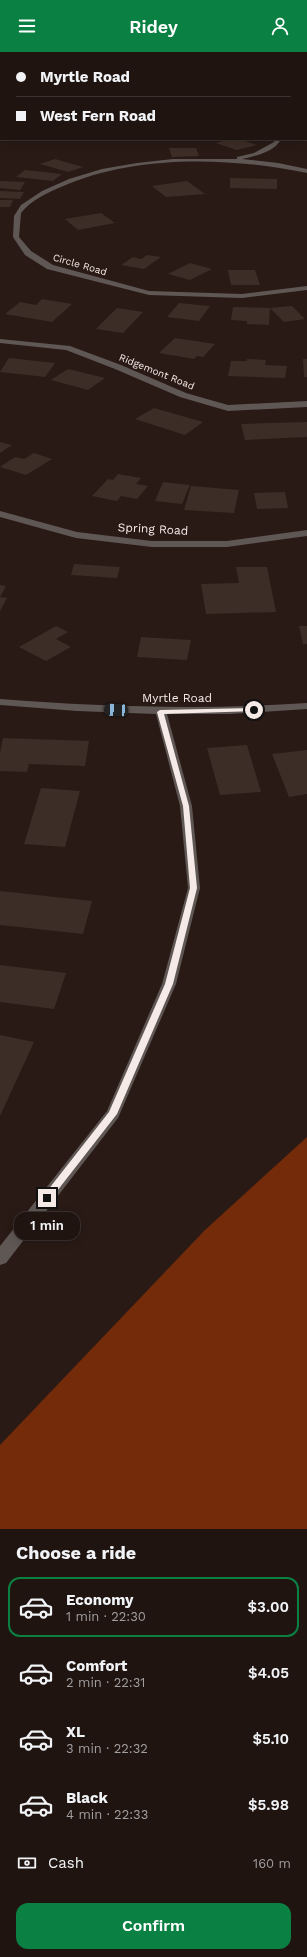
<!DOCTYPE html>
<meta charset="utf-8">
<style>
body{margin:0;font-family:"Work Sans",sans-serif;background:#2c211e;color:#f1f3f6;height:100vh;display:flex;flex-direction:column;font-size:15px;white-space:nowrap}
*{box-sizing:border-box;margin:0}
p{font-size:13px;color:#a19e9f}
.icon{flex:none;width:22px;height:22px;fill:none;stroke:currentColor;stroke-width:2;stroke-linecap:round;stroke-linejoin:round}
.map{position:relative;height:1477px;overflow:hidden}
.panel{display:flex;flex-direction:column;background:#1f1410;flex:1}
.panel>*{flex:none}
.guide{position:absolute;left:0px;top:0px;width:307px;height:88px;box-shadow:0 2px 10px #0003,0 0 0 1px #3c3330;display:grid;align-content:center;height:88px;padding:0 16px;background:#1f1410}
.end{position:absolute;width:18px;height:18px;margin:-9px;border:5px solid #f5eae6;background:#111;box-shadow:0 0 0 2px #111}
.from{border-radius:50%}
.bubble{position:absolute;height:28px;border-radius:12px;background:#1f1410;box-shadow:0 2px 10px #0003,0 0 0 1px #3c3330;font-size:13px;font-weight:600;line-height:28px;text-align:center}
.car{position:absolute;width:12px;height:24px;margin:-12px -6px;border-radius:5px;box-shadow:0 0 3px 1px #0007;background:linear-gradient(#222 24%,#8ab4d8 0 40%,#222 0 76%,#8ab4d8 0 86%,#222 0)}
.guide b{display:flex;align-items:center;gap:14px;height:38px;font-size:15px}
.guide b+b{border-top:1px solid #3c3330}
.guide i{width:10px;height:10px;background:#f1f3f6}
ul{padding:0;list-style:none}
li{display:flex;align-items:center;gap:12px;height:60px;margin:0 8px 6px;padding:0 8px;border:2px solid transparent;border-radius:12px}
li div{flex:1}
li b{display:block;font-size:15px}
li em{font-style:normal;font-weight:600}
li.on{border-color:#0b8043}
li>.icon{width:36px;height:36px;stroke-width:1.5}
h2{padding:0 16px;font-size:18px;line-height:48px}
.pay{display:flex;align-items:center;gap:10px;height:44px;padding:0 16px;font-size:15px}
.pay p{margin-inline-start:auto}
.cta{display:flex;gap:8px;margin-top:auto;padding:8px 16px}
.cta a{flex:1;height:46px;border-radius:12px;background:#0b8043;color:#fff;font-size:16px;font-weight:600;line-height:46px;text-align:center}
header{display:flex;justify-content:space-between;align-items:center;height:52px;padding:0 16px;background:#0b8043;color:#fff;font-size:18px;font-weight:600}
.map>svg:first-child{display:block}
.forest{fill:#732b09}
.building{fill:#3d2d27}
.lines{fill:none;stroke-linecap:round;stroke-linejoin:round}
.street{fill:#5f5754;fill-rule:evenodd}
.route{fill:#f5eae6}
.labels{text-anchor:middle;stroke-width:3;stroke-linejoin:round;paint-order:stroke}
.far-street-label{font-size:10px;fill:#f5eae6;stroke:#291a15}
.street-label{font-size:12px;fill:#f5eae6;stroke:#291a15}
</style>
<header><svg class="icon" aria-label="menu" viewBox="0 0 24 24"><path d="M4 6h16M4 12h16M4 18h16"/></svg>Ridey<svg class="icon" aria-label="person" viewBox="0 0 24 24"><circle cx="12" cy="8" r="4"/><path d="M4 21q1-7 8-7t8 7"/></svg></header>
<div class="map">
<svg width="307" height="1477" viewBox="0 0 307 1477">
<rect width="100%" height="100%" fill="#291a15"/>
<path class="forest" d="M307,1085V1477H0V1393L205,1178Z"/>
<path class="building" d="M230,87H239L257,93L237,98L216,91Z
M169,96H196L199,104L172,105Z
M55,107L83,115L68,120L40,112Z
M25,118L62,122L53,129L16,125Z
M230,126L277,127V137L230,136Z
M0,129L25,130L20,138L0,136Z
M187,129L205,142L166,145L152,134Z
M0,139L24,140L20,147L0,146Z
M0,148H13L10,155H0Z
M101,161L115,171L78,178L65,167Z
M147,203L161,205L144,217L121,213L133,205L141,207Z
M190,211L212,217L190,228L168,222Z
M228,218H255L260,233H231Z
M42,247L72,252L52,270L5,262L20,250L36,253Z
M179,251L210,254L199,269L167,265Z
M292,254L305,267L284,270L270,256Z
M233,255L270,256L269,273L247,272V269L231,268Z
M117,256L143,260L123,281L96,277Z
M175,286L215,292L203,305L197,304L194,307L159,301Z
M9,306L55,311L45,325L0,320Z
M247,307L266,308L265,313L287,314L285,326L228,324L231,309H247Z
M303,307H307V325H304Z
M68,317L105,326L88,338L51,328Z
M154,356L203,370L185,383L135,367Z
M307,370V385L245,388L241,372Z
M0,390L12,393L0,401Z
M34,401L52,407L26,423L0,415L15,405L24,407Z
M118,422L141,426L136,432L148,434L137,447L121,444L117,449L92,444L108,427L113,428Z
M163,430L190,433L182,452L155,449Z
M191,434L239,438L234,461L184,458Z
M285,440L288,456L257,457L254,441Z
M74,512L120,515L117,526L71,523Z
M236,515H267L276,560L206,562L201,532L239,531Z
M0,533L6,534L0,545L7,546L0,559Z
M56,574L68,580L56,587L71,595L46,609L19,595Z
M299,574H307V592H303Z
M141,585L191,588L187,608L137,605Z
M3,686L89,689L85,714L29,712L27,720L0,719V701Z
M247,693L261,740L220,743L207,696Z
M307,698V742L289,745L272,702Z
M41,736L80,739L65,795L24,792Z
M0,839L92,849L83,882L0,873Z
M0,913L66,921L54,957L0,950Z
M0,983L34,990L0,1064Z"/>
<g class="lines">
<path class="street" d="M113,0H119L112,1Z
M306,11H307V15H306Z
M0,61H1V65H0Z
M275,87H281C275,100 255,104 242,107L278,111L307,117V121C230,105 134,102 61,135C47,141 31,148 21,161L19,185L31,199L53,213L149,239L242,242L307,234V238L242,246L149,243L47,217L25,203L13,185L14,164L21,153L42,139L69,127L102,117L137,111L173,107H237V105L254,101L274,90Z
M0,287L70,294L121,313L186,341L228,353L307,349V355L228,359L180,345L115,317L66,298L0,291Z
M0,459L77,480L152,489H227L307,478V484L227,495H152L76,486L0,465Z
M0,647C103,655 204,658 307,651V657L230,662H167L192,754L200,836L176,932L118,1066L6,1211L0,1213V1194L107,1059L162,932L188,836L180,754L156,662L77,659L0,653Z"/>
</g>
<path class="route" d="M254,656H256V659L164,662L189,754L197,836L173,932L117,1062L50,1148H44V1143L109,1060L165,932L190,836L183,754L157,660L160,658Z"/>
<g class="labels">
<g class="far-street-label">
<text transform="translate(80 212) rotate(16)" y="4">Circle Road</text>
<text transform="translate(157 319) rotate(22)" y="4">Ridgemont Road</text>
</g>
<g class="street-label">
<text transform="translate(153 477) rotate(3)" y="4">Spring Road</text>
<text x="177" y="650">Myrtle Road</text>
</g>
</g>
</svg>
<i class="end from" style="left:254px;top:658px"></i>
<i class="end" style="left:47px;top:1146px"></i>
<div class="bubble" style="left:14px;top:1160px;width:66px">1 min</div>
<i class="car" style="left:116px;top:658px;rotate:273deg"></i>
<div class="guide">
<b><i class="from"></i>Myrtle Road</b>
<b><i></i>West Fern Road</b>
</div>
</div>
<section class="panel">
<h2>Choose a ride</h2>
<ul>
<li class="on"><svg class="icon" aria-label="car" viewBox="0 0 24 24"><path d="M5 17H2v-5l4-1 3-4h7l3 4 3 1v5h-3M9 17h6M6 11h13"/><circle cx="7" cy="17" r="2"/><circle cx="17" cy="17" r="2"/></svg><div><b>Economy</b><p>1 min · 22:30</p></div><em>$3.00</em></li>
<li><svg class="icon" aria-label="car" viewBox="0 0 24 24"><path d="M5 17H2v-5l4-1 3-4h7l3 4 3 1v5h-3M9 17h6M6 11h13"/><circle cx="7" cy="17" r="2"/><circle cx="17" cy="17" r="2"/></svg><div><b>Comfort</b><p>2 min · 22:31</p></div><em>$4.05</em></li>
<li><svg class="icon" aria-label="car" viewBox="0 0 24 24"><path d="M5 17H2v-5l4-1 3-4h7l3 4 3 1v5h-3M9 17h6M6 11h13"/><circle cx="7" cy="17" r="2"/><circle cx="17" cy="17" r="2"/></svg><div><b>XL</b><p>3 min · 22:32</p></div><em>$5.10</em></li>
<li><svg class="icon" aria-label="car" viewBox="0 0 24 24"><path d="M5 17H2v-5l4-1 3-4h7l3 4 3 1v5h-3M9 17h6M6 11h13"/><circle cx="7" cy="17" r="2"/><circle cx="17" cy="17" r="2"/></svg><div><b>Black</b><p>4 min · 22:33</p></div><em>$5.98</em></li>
</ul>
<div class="pay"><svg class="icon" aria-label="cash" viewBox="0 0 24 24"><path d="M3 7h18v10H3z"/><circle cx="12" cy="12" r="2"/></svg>Cash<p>160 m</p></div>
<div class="cta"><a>Confirm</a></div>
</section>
